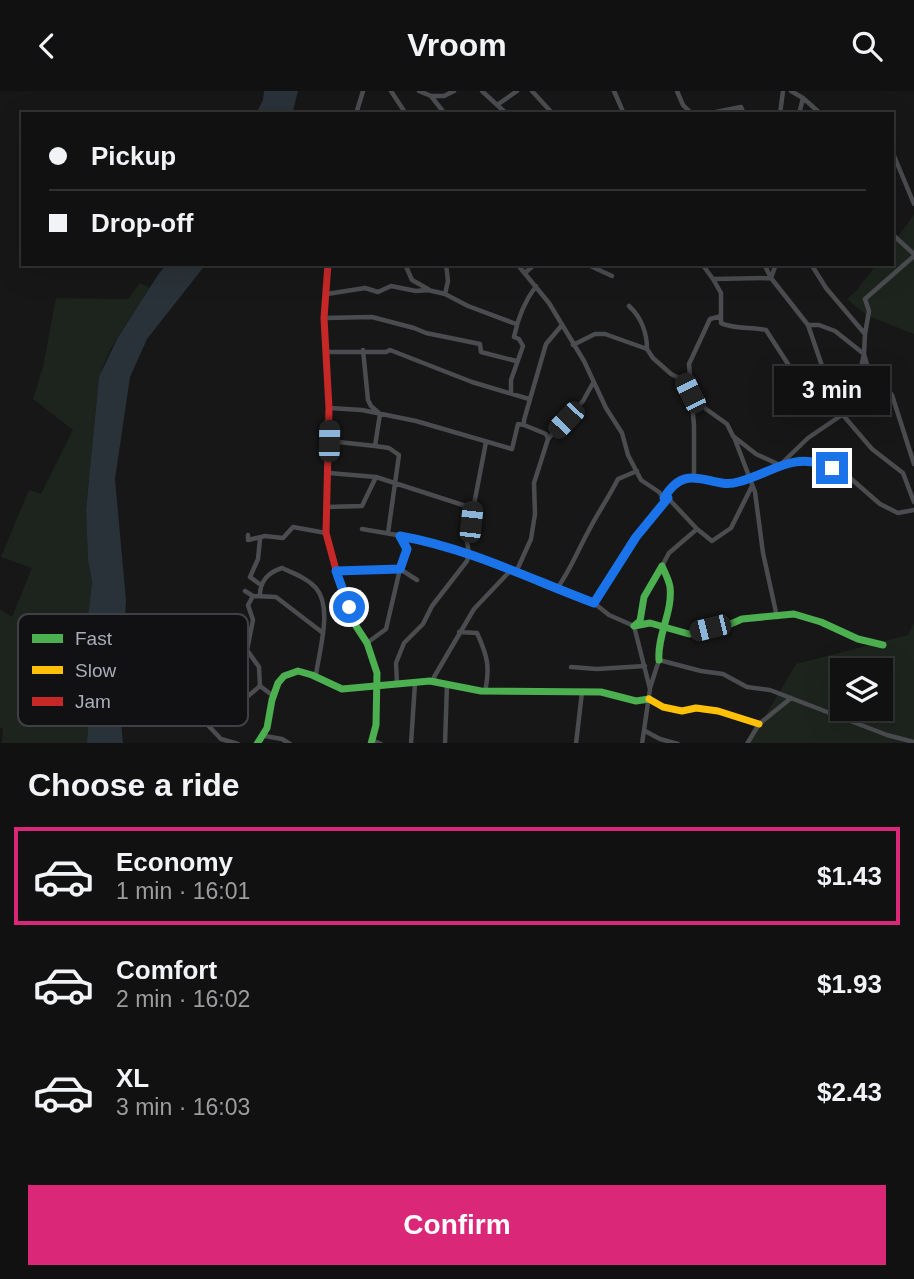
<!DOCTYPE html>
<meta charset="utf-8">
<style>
body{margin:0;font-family:Arial,sans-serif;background:#1a1a1a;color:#f1f3f6;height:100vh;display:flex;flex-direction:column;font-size:26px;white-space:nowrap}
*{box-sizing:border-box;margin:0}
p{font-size:23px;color:#9c9d9f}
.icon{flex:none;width:38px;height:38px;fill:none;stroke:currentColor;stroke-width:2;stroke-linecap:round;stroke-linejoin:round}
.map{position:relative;height:652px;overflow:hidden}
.details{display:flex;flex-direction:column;background:#111;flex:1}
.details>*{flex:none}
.hud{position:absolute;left:21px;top:21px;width:873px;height:154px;border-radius:0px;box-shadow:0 7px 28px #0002,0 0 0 2px #303131;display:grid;align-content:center;height:154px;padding:0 28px;background:#111}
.buttons{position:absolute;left:830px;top:567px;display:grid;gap:14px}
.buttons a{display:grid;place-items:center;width:63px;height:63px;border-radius:0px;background:#111;box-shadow:0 7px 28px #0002,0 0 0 2px #303131;font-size:35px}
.end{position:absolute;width:32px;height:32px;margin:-16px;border:9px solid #1a73e8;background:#fff;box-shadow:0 0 0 4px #fff}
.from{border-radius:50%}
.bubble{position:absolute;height:49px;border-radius:0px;background:#111;box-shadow:0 7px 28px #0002,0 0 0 2px #303131;font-size:23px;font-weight:800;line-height:49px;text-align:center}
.car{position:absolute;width:21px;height:42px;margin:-21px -10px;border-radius:9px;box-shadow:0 0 5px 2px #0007;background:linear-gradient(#222 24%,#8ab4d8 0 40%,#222 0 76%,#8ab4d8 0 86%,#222 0)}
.hud b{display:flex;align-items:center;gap:24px;height:66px;font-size:26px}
.hud b+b{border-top:2px solid #303131}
.hud i{width:18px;height:18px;background:#f1f3f6}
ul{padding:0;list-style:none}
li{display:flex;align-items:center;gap:21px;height:98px;margin:0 14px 10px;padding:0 14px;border:4px solid transparent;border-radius:0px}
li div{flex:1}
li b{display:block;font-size:26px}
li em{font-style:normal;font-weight:800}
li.on{border-color:#db2777}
li>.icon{width:63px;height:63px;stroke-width:1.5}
h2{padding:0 28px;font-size:32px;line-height:84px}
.cta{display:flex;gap:14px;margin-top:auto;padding:14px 28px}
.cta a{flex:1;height:80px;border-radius:0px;background:#db2777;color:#fff;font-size:28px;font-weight:800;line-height:80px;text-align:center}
header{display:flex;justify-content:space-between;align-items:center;height:91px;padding:0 28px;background:#111;font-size:32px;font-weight:800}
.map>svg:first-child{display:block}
.green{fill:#1d241e;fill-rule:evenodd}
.water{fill:#2a3239}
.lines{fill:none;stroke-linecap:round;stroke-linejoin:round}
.street{stroke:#4b4c50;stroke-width:4.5}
.fast{stroke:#4caf50;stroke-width:7}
.slow{stroke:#ffc107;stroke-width:7}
.jam{stroke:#c62828;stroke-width:7}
.route{stroke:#1a73e8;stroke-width:9}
.key{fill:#111113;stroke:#3e4045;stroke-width:2}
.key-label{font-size:19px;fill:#a8adb8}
</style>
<header><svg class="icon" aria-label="back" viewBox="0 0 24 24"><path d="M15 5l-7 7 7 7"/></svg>Vroom<svg class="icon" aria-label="search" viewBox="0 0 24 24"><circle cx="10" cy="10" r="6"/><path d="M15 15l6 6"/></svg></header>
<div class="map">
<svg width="914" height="653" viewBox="0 0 914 653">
<rect width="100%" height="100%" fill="#171717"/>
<path class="green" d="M914,124V243L866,224L847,208L856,200L877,173H892L893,152Z
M140,192L150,197C131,227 102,261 98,297L86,419L88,469L92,491L88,527L94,541L88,577L91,595L87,652H2L3,638L0,636V518L12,526L32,477L1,466L29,399L41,403L73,339L33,308L43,276L56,207L128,208Z
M914,532V652L749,653L796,573L908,544ZM842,579H880V618H842Z"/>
<path class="water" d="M264,0H298L292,23H256L263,9Z
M167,173H206L147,248L130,286L115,388L126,509L120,621L123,652H87L91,595L88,577L94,541L88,527L92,491L88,469L86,419L99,286L118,246L158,184Z"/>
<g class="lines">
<path class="street" d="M391,0L406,23
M419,0L431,5L445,23
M482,0L507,23
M532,0L553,23
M614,0L624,23
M677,0L683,14L692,23
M791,0L803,7L799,23
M432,5H444L454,0
M803,7L821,23
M497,14L517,0
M356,23L363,0
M706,23L741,16L744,23
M780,23L783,0
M892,60L914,113
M892,143L914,163
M405,173L412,189L428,198
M517,173L549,212L584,270L606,317L622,342L628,364L641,389L659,401L664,407H668L637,446L594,512
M586,173L612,185
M702,173L713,188L771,187L808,234H819L835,240L864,263L868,277L892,304L914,373
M764,173L771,187
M811,173L826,197L865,243
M525,182L535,173
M771,187L776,173
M327,203L365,197L378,201L391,195L416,200L428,199L445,203L468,215L516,233
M445,203L448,190L446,173
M629,215C641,226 647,242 647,258
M721,225V232C731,238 753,236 766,239L797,287L811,300L832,304
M324,227L372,226L414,237L426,242L480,253L481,261L516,270
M808,234L832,304L842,323L872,358L903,382L914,411
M573,254L595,243H605L647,258L653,267L671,283L683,289L689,302L706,318L727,333L733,345L756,363L780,374L814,369L849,386L880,413L898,422L914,419
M363,259L368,309L371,315L380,323L375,355L389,357L399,364L388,442
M326,261H386L390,259L472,291L529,308
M511,302V289L523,255L519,248L514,246C518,226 524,211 536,195
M329,317L362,319L416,330L512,358L518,333L524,334
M734,346L755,401L763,462L777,526
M548,348L583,310L593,292
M329,350L375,355
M329,382L376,386L472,417
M694,387V335L689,273L710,228L721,225V202L713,188
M664,407L676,391L694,387L735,393L780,374L808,347L852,317L864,263L865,243L869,220L865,208L914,165
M668,407L697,438
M326,416L362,415L376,386
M362,438L426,449L450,459L487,469L556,499L594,512L609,524L634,535L650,598L642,653
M248,444V449L265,445L283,447L293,436L326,442
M260,448L258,468L250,486L261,494
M662,475L669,462L697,438L712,450L731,437L752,395
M336,480L400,478L417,489
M556,499C570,480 577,461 588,441C597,423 609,406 618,388L637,380
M245,500L253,505L276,506L323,542
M260,504C260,490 269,481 282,477C293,482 307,487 316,497C333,517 319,560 316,584
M253,505L248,514L253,529L247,559L259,576L260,595
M459,541L477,542C488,566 490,576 485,601
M367,552L386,538L400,478L407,458L400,445
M571,576L597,578L645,575
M135,581L145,600L187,612L221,648L238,653
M200,584C214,597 220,615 233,631
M435,590L434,586L474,518L510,480L517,479L531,448L535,423L534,392L548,348L546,343L524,334V329L546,253L562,234
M397,593L396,572L404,552L423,533L432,515L467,470L469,463L467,450L486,351
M260,595L272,604
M650,597L659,569L701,580L723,583L747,596L770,599L887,644L914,651
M247,606L260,595
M187,612C198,589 204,557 225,542L230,543L234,550L233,562
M188,612L215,606
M645,640L660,648L678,653
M265,645L282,648L290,653
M372,649L381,653
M411,653L415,592
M445,653L447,594
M576,653L582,601
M747,653L759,633L791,607"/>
<path class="fast" d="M339,490L356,535L367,552L377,582L376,634L371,653
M659,569C657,544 673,521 670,496C669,489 665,482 662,475L644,506L640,530L634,535L650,532L689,543L726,535L742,528L794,523L821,531L858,548L883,554
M257,653L267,637L272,609L278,592L284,585L298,580L312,584L342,598L430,590L481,600L601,601L636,610L649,608"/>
<path class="slow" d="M649,608L663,616L682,620L696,617L718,620L759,633"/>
<path class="jam" d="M328,173L324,227L329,317L326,442L339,490"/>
</g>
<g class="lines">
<path class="route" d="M349,516L336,480L400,478L407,458L400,445C468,457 530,488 594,512L636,446L668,407H664C687,368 710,399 738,391C773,382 793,359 832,377"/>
</g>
<rect x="18" y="523" width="230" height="112" rx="10" class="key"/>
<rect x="32" y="543" width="31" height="9" fill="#4caf50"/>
<rect x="32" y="575" width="31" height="8" fill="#ffc107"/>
<rect x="32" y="606" width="31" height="9" fill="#c62828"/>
<g class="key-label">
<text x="75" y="554">Fast</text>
<text x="75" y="586">Slow</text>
<text x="75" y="617">Jam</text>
</g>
</svg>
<div class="buttons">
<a><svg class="icon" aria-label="layers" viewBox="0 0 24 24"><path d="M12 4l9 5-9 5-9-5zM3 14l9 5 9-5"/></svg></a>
</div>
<i class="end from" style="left:349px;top:516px"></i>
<i class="end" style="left:832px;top:377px"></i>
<div class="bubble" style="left:774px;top:275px;width:116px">3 min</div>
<i class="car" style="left:690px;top:302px;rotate:334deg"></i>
<i class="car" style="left:566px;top:329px;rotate:224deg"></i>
<i class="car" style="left:329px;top:350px;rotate:1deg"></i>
<i class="car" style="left:471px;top:431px;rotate:6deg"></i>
<i class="car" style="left:710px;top:537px;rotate:256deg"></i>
<div class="hud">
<b><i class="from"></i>Pickup</b>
<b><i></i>Drop-off</b>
</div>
</div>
<section class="details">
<h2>Choose a ride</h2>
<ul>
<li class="on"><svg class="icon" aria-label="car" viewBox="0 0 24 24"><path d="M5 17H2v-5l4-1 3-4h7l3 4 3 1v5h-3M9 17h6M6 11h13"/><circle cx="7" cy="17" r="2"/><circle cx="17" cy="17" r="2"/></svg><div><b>Economy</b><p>1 min · 16:01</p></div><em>$1.43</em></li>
<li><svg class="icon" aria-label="car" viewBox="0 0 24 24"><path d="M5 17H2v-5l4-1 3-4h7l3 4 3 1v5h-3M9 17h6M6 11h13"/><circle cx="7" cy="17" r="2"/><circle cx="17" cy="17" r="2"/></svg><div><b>Comfort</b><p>2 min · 16:02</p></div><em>$1.93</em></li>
<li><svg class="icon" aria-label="car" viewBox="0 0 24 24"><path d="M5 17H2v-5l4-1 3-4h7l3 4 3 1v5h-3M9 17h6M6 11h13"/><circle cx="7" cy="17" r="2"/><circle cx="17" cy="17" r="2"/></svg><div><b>XL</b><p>3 min · 16:03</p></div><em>$2.43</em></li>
</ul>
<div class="cta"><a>Confirm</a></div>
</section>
